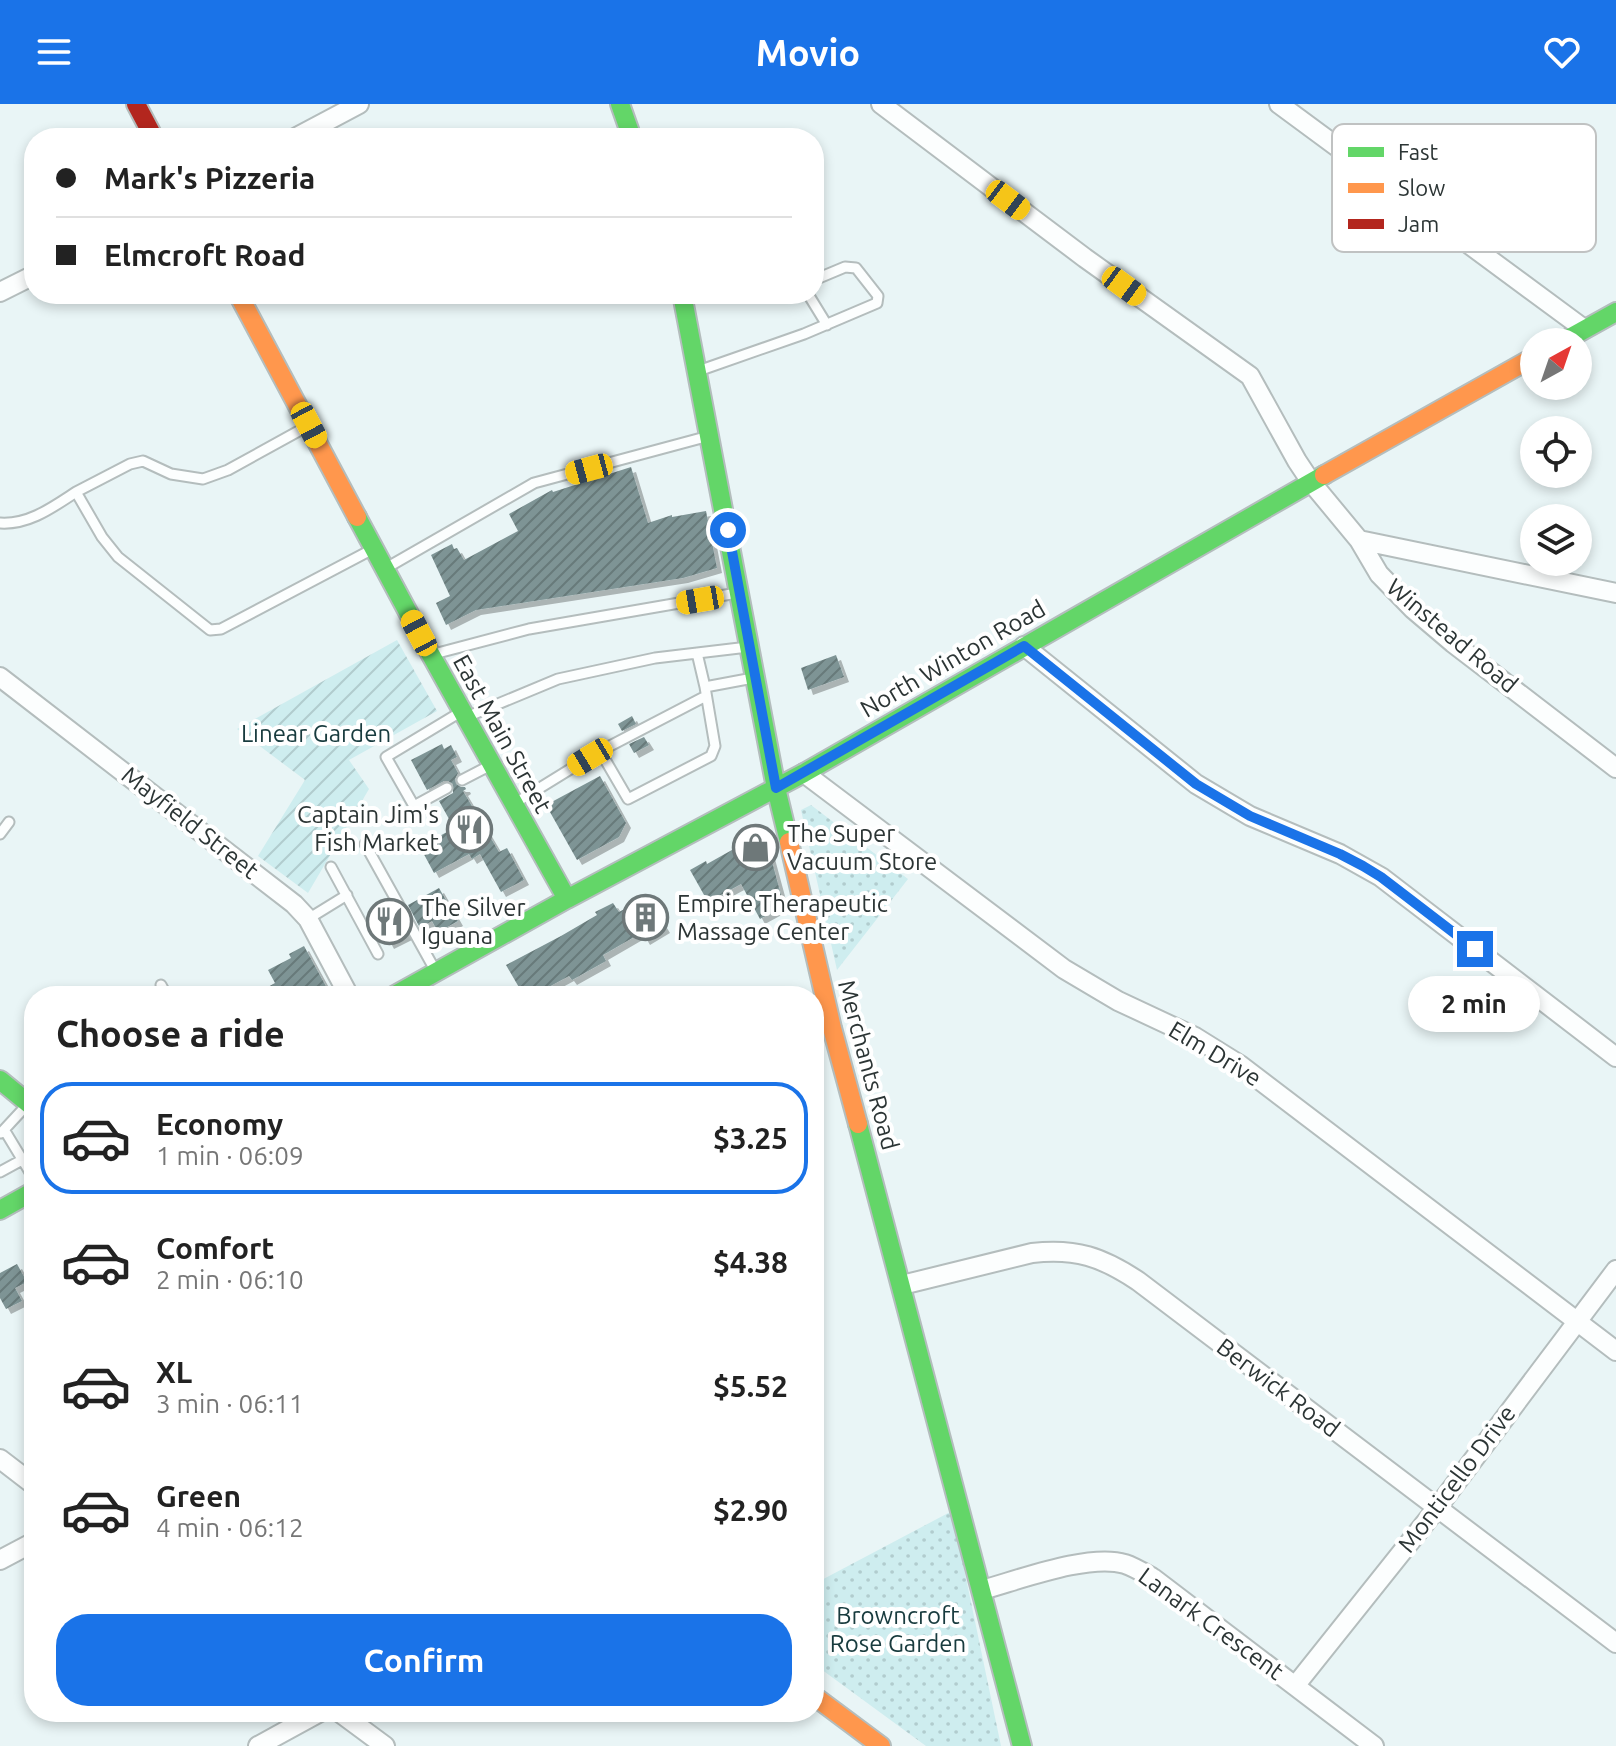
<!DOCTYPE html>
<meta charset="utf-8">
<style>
body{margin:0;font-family:Ubuntu,sans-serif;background:#f6f6f6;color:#222;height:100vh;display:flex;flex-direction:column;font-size:30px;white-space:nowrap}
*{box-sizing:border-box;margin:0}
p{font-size:26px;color:#767676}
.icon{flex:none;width:44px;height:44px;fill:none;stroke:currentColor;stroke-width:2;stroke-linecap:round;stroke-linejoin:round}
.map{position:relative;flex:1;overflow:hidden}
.drawer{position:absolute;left:24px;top:882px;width:800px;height:736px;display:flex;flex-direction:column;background:#fff;border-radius:32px;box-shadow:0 4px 12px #0003}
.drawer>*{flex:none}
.hud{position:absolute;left:24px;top:24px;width:800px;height:176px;border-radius:32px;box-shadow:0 4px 12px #0003;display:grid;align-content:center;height:176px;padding:0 32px;background:#fff}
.needle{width:52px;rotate:40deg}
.fabs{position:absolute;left:1520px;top:224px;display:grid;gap:16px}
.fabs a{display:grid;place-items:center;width:72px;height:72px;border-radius:50%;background:#fff;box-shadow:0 4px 12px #0003;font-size:40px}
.end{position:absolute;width:36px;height:36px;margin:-18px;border:10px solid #1a73e8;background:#fff;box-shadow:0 0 0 4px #fff}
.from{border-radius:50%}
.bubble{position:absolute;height:56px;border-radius:28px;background:#fff;box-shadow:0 4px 12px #0003;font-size:26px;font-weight:700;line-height:56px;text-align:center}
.car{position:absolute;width:24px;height:48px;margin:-24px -12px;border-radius:10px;box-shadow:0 0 6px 2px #0007;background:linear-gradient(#f5c518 24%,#345 0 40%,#f5c518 0 76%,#345 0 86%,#f5c518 0)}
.hud b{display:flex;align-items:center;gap:28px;height:76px;font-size:30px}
.hud b+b{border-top:2px solid #e0e0e0}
.hud i{width:20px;height:20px;background:#222}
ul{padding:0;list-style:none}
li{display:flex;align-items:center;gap:24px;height:112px;margin:0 16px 12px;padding:0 16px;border:4px solid transparent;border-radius:32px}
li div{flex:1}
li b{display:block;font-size:30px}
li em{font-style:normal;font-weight:700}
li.on{border-color:#1a73e8}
li>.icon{width:72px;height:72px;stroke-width:1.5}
h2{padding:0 32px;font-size:36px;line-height:96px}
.cta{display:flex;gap:16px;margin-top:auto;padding:16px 32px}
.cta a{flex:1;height:92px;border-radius:32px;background:#1a73e8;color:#fff;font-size:32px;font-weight:700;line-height:92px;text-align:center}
header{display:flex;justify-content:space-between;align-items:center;height:104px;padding:0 32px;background:#1a73e8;color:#fff;font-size:36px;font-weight:700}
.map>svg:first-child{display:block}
.grass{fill:url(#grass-dots)}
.garden{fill:url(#garden-furrows)}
.building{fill:url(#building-hatch);filter:url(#shadow)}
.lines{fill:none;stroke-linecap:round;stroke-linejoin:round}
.lane-casing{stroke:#b4bdbd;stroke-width:13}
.street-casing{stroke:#b4bdbd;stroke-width:22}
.fast-casing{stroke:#b4bdbd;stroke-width:22}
.slow-casing{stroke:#b4bdbd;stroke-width:22}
.jam-casing{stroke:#b4bdbd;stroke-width:22}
.lane{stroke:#fcfefe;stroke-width:9}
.street{stroke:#fcfefe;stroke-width:18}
.fast{stroke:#63d668;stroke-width:18}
.slow{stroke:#ff974d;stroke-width:18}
.jam{stroke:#b3261e;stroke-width:18}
.route{stroke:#1a73e8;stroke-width:10}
.labels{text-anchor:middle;stroke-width:8;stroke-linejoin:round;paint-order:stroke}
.street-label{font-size:24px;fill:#2c3535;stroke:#fff}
.park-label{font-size:24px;fill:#183b3e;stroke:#fff}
.poi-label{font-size:24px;fill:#2c3535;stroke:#fff;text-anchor:start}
.key{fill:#fff;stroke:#c0c2c2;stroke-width:2}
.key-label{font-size:22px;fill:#2c3535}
</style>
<header><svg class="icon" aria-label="menu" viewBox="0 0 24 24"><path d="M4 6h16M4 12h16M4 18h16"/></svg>Movio<svg class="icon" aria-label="heart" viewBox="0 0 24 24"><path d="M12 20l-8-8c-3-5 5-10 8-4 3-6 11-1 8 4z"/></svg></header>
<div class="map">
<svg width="1616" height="1642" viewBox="0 0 1616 1642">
<defs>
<pattern id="grass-dots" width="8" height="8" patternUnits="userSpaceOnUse" patternTransform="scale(2)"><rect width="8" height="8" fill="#ceedef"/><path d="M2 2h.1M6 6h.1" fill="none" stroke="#b1ccce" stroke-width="1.8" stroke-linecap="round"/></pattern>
<pattern id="garden-furrows" width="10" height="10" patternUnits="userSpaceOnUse" patternTransform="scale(2)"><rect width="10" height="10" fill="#ceedef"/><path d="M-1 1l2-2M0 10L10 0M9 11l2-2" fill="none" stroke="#b1ccce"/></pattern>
<pattern id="building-hatch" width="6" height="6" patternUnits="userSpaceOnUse" patternTransform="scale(2)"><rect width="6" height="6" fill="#7e9495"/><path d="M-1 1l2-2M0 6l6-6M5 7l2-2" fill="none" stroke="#677a7a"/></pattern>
<filter id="shadow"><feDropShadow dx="5" dy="5" stdDeviation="0" flood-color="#0004"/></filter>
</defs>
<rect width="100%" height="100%" fill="#e9f5f6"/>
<path class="grass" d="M811,701L908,775L837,866L801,706Z
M952,1407L1001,1642H926L814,1560V1480Z"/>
<path class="garden" d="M397,536L437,607L349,656L369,685L308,789L258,752L305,676L237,625Z"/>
<path class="building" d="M631,363L648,419L672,411V413L706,407L717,464L683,474L476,506L446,521L436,499L450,492L431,451L452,440L454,445L457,444L464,456L518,427L509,410L552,386L553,388Z
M836,551L844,573L808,586L801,564Z
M632,612L636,620L622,627L618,620Z
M644,633L649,641L634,649L629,640Z
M442,640L444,645L451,641L457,653L451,656L458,669L455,675L456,680L461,683H465L466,685L463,687L499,748L507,744L524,776L501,788L480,750L472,755L469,750L434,769L420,743L454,724L439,697L453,689V680L448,677H444L427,686L411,656Z
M600,672L626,719L619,733L577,756L546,701Z
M764,728L784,802L760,815L741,780L708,798L690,766L706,757L707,760Z
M439,784L458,817L438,828L432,817L420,824L408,801Z
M646,793L665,824L645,836L641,829L603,851L606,857L572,876L569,872L532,892H524L506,861L561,832L597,811L595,808L613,799L619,808Z
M388,797L407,831L389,840L371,806Z
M304,842L328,886L318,892H252L275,879L268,866L291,854L289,850Z
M17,1160L27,1178L15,1184L22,1197L6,1205L0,1194V1169Z"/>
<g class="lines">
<defs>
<path id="lane" d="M808,190L827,221
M701,266L804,230L877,199L878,192L856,164L845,163L814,176
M306,323L228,366L203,375L171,370L143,357L130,360L76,388L102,433L118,453L210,526L221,525L371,446
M0,419C29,421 53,403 76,388
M388,463L534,379L709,332
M697,549L705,583L753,574
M434,550L529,525L737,489
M469,612L558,575L655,554L748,543
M597,651L606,644L706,592
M462,676L491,661
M447,684L414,702L386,653L459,609
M517,698L590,653L598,651L603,652L628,695L711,652L715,642L705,583
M0,730L9,718
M365,740L435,866
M331,763L378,850
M308,815L347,791
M161,881L167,892
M5,1027L34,1075
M1,1029L26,1002
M0,1068L22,1056"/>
<path id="street" d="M881,0L1085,154L1250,272L1297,357L1311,378L1359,436L1379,470L1413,505L1453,539L1616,664
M1279,0L1584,225
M295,34L359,0
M0,188L34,171
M1359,436L1616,489
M1024,542L1196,680L1250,712L1340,750L1381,773L1616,953
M0,573L294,800L308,815L349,892
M804,669L1064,865L1118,897L1195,933L1240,961L1616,1247
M902,1181L1032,1149C1076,1144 1102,1153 1138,1177L1616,1539
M0,1355L34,1381
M0,1456L34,1438
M982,1486C1019,1476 1089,1449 1125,1460C1134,1463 1144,1469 1153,1474L1374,1642
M1295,1582L1437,1404L1616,1166
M339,1608L385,1642
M258,1642L320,1608"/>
<path id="fast" d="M620,0L632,34
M682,190L776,684L789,738
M1562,238L1616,208
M357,413L431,551L567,795L393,892
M567,795L804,669L1324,371
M0,976L34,1004
M858,1020L1022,1642
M0,1106L34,1087"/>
<path id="slow" d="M238,190L357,413
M1324,371L1534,253
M789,738L832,924L858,1020
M814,1592L881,1642"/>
<path id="jam" d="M136,0L154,34"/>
</defs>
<use href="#lane" class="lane-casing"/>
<use href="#street" class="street-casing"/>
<use href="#fast" class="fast-casing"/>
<use href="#slow" class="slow-casing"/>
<use href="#jam" class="jam-casing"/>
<use href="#lane" class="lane"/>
<use href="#street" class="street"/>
<use href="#fast" class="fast"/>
<use href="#slow" class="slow"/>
<use href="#jam" class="jam"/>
</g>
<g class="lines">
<path class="route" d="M728,426L776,684L1024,542L1196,680L1250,712L1340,750L1363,762L1381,773L1475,845"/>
</g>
<defs>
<symbol id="restaurant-ring" viewBox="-11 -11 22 22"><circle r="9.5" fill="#fff" stroke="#6e7879" stroke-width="1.5"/><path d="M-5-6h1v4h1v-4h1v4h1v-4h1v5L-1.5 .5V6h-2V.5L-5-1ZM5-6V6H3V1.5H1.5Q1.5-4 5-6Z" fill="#6e7879"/></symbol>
<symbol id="shop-ring" viewBox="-11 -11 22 22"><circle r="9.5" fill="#fff" stroke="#6e7879" stroke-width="1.5"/><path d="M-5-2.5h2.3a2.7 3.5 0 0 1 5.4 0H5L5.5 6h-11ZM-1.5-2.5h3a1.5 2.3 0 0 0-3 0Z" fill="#6e7879"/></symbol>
<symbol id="building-ring" viewBox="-11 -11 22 22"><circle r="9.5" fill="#fff" stroke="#6e7879" stroke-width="1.5"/><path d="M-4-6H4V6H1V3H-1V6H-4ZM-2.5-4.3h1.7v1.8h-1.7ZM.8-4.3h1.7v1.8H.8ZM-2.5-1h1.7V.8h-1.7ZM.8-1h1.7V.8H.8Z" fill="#6e7879"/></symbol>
</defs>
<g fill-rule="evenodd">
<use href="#restaurant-ring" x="444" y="700" width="51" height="51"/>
<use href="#shop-ring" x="730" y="718" width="51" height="51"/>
<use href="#building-ring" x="620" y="788" width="51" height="51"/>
<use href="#restaurant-ring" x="364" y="792" width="51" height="51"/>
</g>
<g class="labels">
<g class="street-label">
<text transform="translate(1452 532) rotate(40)" y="8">Winstead Road</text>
<text transform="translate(953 555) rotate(-30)" y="8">North Winton Road</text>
<text transform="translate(502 630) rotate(61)" y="8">East Main Street</text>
<text transform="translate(190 719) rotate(38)" y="8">Mayfield Street</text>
<text transform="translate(1215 950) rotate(31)" y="8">Elm Drive</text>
<text transform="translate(868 961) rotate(75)" y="8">Merchants Road</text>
<text transform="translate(1278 1284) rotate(37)" y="8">Berwick Road</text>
<text transform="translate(1457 1375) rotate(-53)" y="8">Monticello Drive</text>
<text transform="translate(1211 1520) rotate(36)" y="8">Lanark Crescent</text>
</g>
<g class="park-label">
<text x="316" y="638">Linear Garden</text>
<text x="898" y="1520">Browncroft<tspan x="898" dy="28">Rose Garden</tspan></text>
</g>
<g class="poi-label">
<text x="439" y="719" text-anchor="end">Captain Jim's<tspan x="439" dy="28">Fish Market</tspan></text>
<text x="787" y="738">The Super<tspan x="787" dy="28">Vacuum Store</tspan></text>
<text x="677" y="808">Empire Therapeutic<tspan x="677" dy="28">Massage Center</tspan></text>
<text x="421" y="812">The Silver<tspan x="421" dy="28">Iguana</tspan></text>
</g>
</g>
<rect x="1332" y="20" width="264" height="128" rx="12" class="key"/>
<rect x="1348" y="43" width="36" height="10" fill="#63d668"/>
<rect x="1348" y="79" width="36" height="10" fill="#ff974d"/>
<rect x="1348" y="115" width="36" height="10" fill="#b3261e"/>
<g class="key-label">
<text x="1398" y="56">Fast</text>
<text x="1398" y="92">Slow</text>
<text x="1398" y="128">Jam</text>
</g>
</svg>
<div class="fabs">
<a><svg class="needle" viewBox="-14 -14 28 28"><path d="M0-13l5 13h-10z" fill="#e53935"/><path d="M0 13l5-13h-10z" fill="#767676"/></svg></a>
<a><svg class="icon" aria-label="locate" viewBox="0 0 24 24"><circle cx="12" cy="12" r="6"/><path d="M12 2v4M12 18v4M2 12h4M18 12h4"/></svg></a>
<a><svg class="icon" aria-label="layers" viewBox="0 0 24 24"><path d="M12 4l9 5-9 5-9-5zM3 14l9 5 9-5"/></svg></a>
</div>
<i class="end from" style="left:728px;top:426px"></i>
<i class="end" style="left:1475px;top:845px"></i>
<div class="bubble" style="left:1408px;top:872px;width:132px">2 min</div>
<i class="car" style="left:1008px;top:96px;rotate:127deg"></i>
<i class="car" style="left:1124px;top:182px;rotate:126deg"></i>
<i class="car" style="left:309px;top:321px;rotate:152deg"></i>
<i class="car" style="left:589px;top:365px;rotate:255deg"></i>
<i class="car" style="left:700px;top:496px;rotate:260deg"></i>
<i class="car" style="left:419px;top:529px;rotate:332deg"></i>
<i class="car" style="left:590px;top:653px;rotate:239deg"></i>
<div class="hud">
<b><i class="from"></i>Mark's Pizzeria</b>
<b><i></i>Elmcroft Road</b>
</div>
<section class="drawer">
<h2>Choose a ride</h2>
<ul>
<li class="on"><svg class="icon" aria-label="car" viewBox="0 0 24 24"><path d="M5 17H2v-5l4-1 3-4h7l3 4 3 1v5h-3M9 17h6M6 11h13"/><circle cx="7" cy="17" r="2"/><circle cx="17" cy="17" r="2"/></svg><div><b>Economy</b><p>1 min · 06:09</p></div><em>$3.25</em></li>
<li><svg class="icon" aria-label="car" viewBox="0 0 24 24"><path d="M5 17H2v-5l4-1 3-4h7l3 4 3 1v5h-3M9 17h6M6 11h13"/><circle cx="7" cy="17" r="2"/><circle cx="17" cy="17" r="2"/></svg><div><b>Comfort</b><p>2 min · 06:10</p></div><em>$4.38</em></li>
<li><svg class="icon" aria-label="car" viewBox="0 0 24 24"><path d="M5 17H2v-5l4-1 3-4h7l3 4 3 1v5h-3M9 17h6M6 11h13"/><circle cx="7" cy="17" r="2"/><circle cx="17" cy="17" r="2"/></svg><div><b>XL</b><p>3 min · 06:11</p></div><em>$5.52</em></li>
<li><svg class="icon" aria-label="car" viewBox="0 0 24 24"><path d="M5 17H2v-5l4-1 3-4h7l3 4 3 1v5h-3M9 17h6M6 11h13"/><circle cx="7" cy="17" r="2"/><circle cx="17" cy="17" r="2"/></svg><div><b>Green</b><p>4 min · 06:12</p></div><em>$2.90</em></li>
</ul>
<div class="cta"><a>Confirm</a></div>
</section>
</div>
